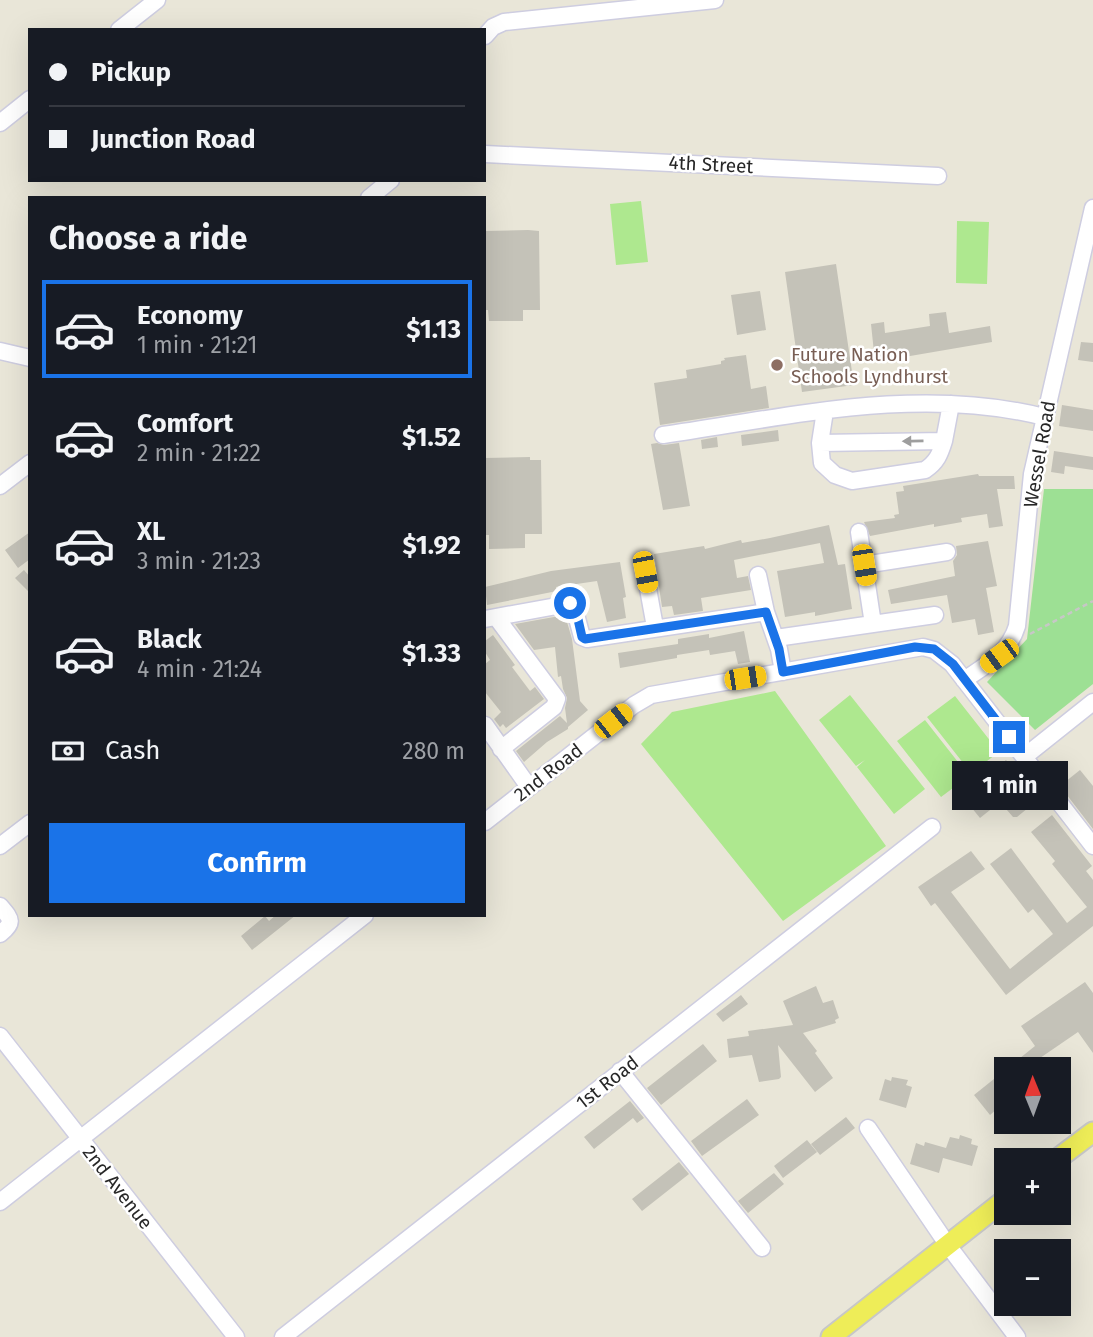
<!DOCTYPE html>
<meta charset="utf-8">
<style>
body{margin:0;font-family:"Fira Sans",sans-serif;background:#242831;color:#f1f3f6;height:100vh;display:flex;flex-direction:column;font-size:26px;white-space:nowrap}
*{box-sizing:border-box;margin:0}
p{font-size:23px;color:#9ea1a6}
.icon{flex:none;width:38px;height:38px;fill:none;stroke:currentColor;stroke-width:2;stroke-linecap:round;stroke-linejoin:round}
.map{position:relative;flex:1;overflow:hidden}
.sheet{position:absolute;left:28px;top:196px;width:458px;height:721px;display:flex;flex-direction:column;background:#171b24;border-radius:0px;box-shadow:0 7px 28px #0002}
.sheet>*{flex:none}
.banner{position:absolute;left:28px;top:28px;width:458px;height:154px;border-radius:0px;box-shadow:0 7px 28px #0002;display:grid;align-content:center;height:154px;padding:0 21px;background:#171b24}
.needle{width:46px;rotate:359deg}
.tools{position:absolute;left:994px;top:1057px;display:grid;gap:14px}
.tools a{display:grid;place-items:center;width:77px;height:77px;border-radius:0px;background:#171b24;box-shadow:0 7px 28px #0002;font-size:35px}
.end{position:absolute;width:32px;height:32px;margin:-16px;border:9px solid #1a73e8;background:#fff;box-shadow:0 0 0 4px #fff}
.from{border-radius:50%}
.bubble{position:absolute;height:49px;border-radius:0px;background:#171b24;box-shadow:0 7px 28px #0002;font-size:23px;font-weight:700;line-height:49px;text-align:center}
.car{position:absolute;width:21px;height:42px;margin:-21px -10px;border-radius:9px;box-shadow:0 0 5px 2px #0007;background:linear-gradient(#f5c518 24%,#345 0 40%,#f5c518 0 76%,#345 0 86%,#f5c518 0)}
.banner b{display:flex;align-items:center;gap:24px;height:66px;font-size:26px}
.banner b+b{border-top:2px solid #363941}
.banner i{width:18px;height:18px;background:#f1f3f6}
ul{padding:0;list-style:none}
li{display:flex;align-items:center;gap:21px;height:98px;margin:0 14px 10px;padding:0 7px;border:4px solid transparent;border-radius:0px}
li div{flex:1}
li b{display:block;font-size:26px}
li em{font-style:normal;font-weight:700}
li.current{border-color:#1a73e8}
li>.icon{width:63px;height:63px;stroke-width:1.5}
h2{padding:0 21px;font-size:32px;line-height:84px}
.pay{display:flex;align-items:center;gap:18px;height:77px;padding:0 21px;font-size:26px}
.pay p{margin-inline-start:auto}
.primary-button{display:flex;gap:14px;margin-top:auto;padding:14px 21px}
.primary-button a{flex:1;height:80px;border-radius:0px;background:#1a73e8;color:#fff;font-size:28px;font-weight:700;line-height:80px;text-align:center}
.map>svg:first-child{display:block}
.green{fill:#9de094}
.pitch{fill:#aee88f}
.building{fill:#c4c2b8}
.lines{fill:none;stroke-linecap:round;stroke-linejoin:round}
.minor-casing{stroke:#cecde0;stroke-width:19}
.major-casing{stroke:#c7c7c7;stroke-width:23}
.path{stroke:#c7c7c7;stroke-width:2.5;stroke-dasharray:5 3.5;stroke-linecap:butt}
.minor{stroke:#fff;stroke-width:16}
.major{stroke:#eeed58;stroke-width:19}
.oneway{fill:#9e9e9e}
.route{stroke:#1a73e8;stroke-width:9}
.education-dot{fill:#8d6e63;stroke:#fff;stroke-width:2.5}
.labels{text-anchor:middle;stroke-width:5;stroke-linejoin:round;paint-order:stroke}
.street-label{font-size:19px;fill:#272727;stroke:#fff}
.education-label{font-size:19px;fill:#785e54;stroke:#fff;text-anchor:start}
</style>
<div class="map">
<svg width="1093" height="1337" viewBox="0 0 1093 1337">
<rect width="100%" height="100%" fill="#e9e6d8"/>
<path class="green" d="M1044,489H1093V684L1035,730L987,682L1027,639Z"/>
<path class="pitch" d="M641,201L648,262L616,265L610,204Z
M957,221L989,222L987,284L956,283Z
M775,691L886,846L783,921L641,744L672,712Z
M850,695L925,789L894,814L857,767L865,760L856,766L819,720Z
M955,696L999,752L971,773L927,717Z
M925,720L969,776L941,797L897,741Z"/>
<path class="building" d="M528,230L539,231L540,310H523V321H489L488,310H485V231Z
M836,264L854,385L802,392L785,272Z
M760,291L766,330L737,335L731,295Z
M946,312L949,333L990,326L992,342L875,362L871,324L884,322L885,333L930,326L929,314Z
M1081,342L1093,343V362L1078,360Z
M746,355L751,389L766,386L769,408L660,425L654,383L687,378L686,370L721,364V361L725,360L724,358Z
M1062,405L1093,410V431L1059,426Z
M778,430L779,441L742,446L741,435Z
M717,437L718,447L702,449L701,440Z
M657,443L664,445L679,443L690,506L663,510L651,444Z
M1054,451L1093,457V470L1065,466L1064,474L1051,472Z
M530,457V460H541L542,534H525V548L489,549V535H485V458Z
M978,474L979,476H1014L1015,489H997L1003,526L989,528L987,514L961,518L962,522L934,527V524L870,536L864,522L895,518L894,515L899,514L896,492L904,491L903,486Z
M829,525L838,565L845,564L852,609L815,616V612L785,617L777,571L824,563L820,543L734,560L737,578L748,576L751,590L701,598L703,611L674,615L672,606L662,607L654,554L704,546L705,549L741,540L742,543L770,538Z
M30,532V559L18,568L5,550Z
M988,541L997,586L986,588L994,632L978,635L975,619L952,623L947,595L891,604L888,590L955,576L953,561L957,555L956,546Z
M620,562L626,597L623,598L626,618L607,622L597,581L556,587L557,591L487,605L485,587L551,571Z
M24,570L30,577V593L15,578Z
M565,615L572,639L580,701L588,710L568,727V729L547,742L524,762L516,751L560,716L567,723L565,708L567,698L563,689L561,676L558,677L555,647L534,650L515,624Z
M744,631L750,662L738,664L735,651L710,655L709,650L677,655V658L620,668L618,653L678,644V639L709,634V638Z
M493,635L515,665L512,667L530,691L535,687L544,699L506,728L503,724L500,727L494,719L501,712L485,692V664L490,660L485,652V641Z
M1006,760L1039,799L1017,817H1013L1000,802L980,818L958,791L976,777L980,781Z
M1080,770L1093,786V829L1060,786Z
M1052,815L1092,866L1086,871L1093,880V926L1006,995L935,903L931,906L918,887L971,851L985,869L951,892L1010,969L1053,934L1033,909L1028,913L990,864L1011,848L1067,923L1087,907L1052,864L1055,861L1031,832Z
M276,915H296L252,950L241,936L265,916L269,921Z
M1085,982L1093,993V1053L1078,1032L1024,1069H1006V1101L990,1115L974,1095L1035,1046L1021,1026Z
M816,986L823,1003L833,1000L839,1018L835,1020L836,1023L803,1033L817,1051L815,1053L833,1078L815,1092L778,1045L781,1077L779,1079L759,1082L752,1055L729,1058L727,1039L749,1036L748,1031L793,1025L783,1001Z
M741,995L748,1004L723,1022L716,1014Z
M703,1044L717,1061L661,1105L647,1088Z
M892,1077L908,1080L906,1085L912,1087L906,1108L879,1100L885,1079L891,1081Z
M747,1099L759,1115L702,1156L691,1141Z
M630,1101L644,1118L637,1123L633,1118L594,1149L584,1137Z
M846,1117L855,1128L820,1155L811,1144Z
M960,1135L972,1139L971,1144L978,1146L972,1166L943,1158L939,1173L910,1164L916,1143L924,1146L925,1142L946,1148L950,1137L959,1139Z
M807,1140L817,1152L783,1178L774,1166Z
M679,1162L689,1174L642,1211L632,1199Z
M774,1173L784,1184L748,1213L738,1201Z"/>
<g class="lines">
<defs>
<path id="minor" d="M119,30L157,0
M485,36L493,27L504,22L715,0
M0,123L30,99
M485,154L938,176
M369,198L391,180
M0,351L30,358
M825,411L820,443L944,441L951,404
M663,435C789,417 919,385 1044,417
M820,443L822,463L835,475L852,481L925,470C937,462 940,454 944,441
M0,486L30,463
M859,532L873,624
M864,565L947,552
M645,572L655,627
M758,575L766,612
M496,617L557,699L554,707L501,749
M485,619L573,603L582,637L587,639L766,612L779,649L783,672
M776,638L935,615
M964,680C986,665 1009,653 1017,626L1032,474L1093,208
M485,725L529,787
M1024,757L1093,702
M485,822L634,705L651,695L923,647L934,650L952,664L1093,846
M0,846L30,823
M0,906C11,919 15,922 0,934
M0,1036L236,1337
M620,1071L762,1248
M868,1128L947,1244L1017,1337
M0,1202L365,915
M283,1337L932,827"/>
<path id="major" d="M1056,1160L1093,1132
M831,1337L1006,1199"/>
</defs>
<use href="#minor" class="minor-casing"/>
<use href="#major" class="major-casing"/>
<path class="path" d="M1030,634L1093,601"/>
<use href="#minor" class="minor"/>
<use href="#major" class="major"/>
</g>
<defs><path id="oneway-solid" d="M-6-.8H1V-3.2L6.5 0L1 3.2V.8H-6Z" transform="scale(1.75)"/></defs>
<use class="oneway" href="#oneway-solid" transform="translate(913 441) rotate(179)"/>
<g class="lines">
<path class="route" d="M570,603L575,606L582,637L585,639L766,612L779,649L783,672L915,647L934,649L953,664L1009,737"/>
</g>
<circle class="education-dot" cx="777" cy="365" r="7"/>
<g class="labels">
<g class="street-label">
<text transform="translate(711 164) rotate(3)" y="7">4th Street</text>
<text transform="translate(1039 454) rotate(-80)" y="7">Wessel Road</text>
<text transform="translate(548 772) rotate(-38)" y="7">2nd Road</text>
<text transform="translate(607 1082) rotate(-38)" y="7">1st Road</text>
<text transform="translate(118 1187) rotate(52)" y="7">2nd Avenue</text>
</g>
<g class="education-label">
<text x="791" y="361">Future Nation<tspan x="791" dy="22">Schools Lyndhurst</tspan></text>
</g>
</g>
</svg>
<div class="tools">
<a><svg class="needle" viewBox="-14 -14 28 28"><path d="M0-13l5 13h-10z" fill="#e53935"/><path d="M0 13l5-13h-10z" fill="#9ea1a6"/></svg></a>
<a>+</a>
<a>−</a>
</div>
<i class="end from" style="left:570px;top:603px"></i>
<i class="end" style="left:1009px;top:737px"></i>
<div class="bubble" style="left:952px;top:761px;width:116px">1 min</div>
<i class="car" style="left:864px;top:565px;rotate:171deg"></i>
<i class="car" style="left:645px;top:572px;rotate:169deg"></i>
<i class="car" style="left:999px;top:656px;rotate:234deg"></i>
<i class="car" style="left:745px;top:678px;rotate:81deg"></i>
<i class="car" style="left:613px;top:721px;rotate:52deg"></i>
<div class="banner">
<b><i class="from"></i>Pickup</b>
<b><i></i>Junction Road</b>
</div>
<section class="sheet">
<h2>Choose a ride</h2>
<ul>
<li class="current"><svg class="icon" aria-label="car" viewBox="0 0 24 24"><path d="M5 17H2v-5l4-1 3-4h7l3 4 3 1v5h-3M9 17h6M6 11h13"/><circle cx="7" cy="17" r="2"/><circle cx="17" cy="17" r="2"/></svg><div><b>Economy</b><p>1 min · 21:21</p></div><em>$1.13</em></li>
<li><svg class="icon" aria-label="car" viewBox="0 0 24 24"><path d="M5 17H2v-5l4-1 3-4h7l3 4 3 1v5h-3M9 17h6M6 11h13"/><circle cx="7" cy="17" r="2"/><circle cx="17" cy="17" r="2"/></svg><div><b>Comfort</b><p>2 min · 21:22</p></div><em>$1.52</em></li>
<li><svg class="icon" aria-label="car" viewBox="0 0 24 24"><path d="M5 17H2v-5l4-1 3-4h7l3 4 3 1v5h-3M9 17h6M6 11h13"/><circle cx="7" cy="17" r="2"/><circle cx="17" cy="17" r="2"/></svg><div><b>XL</b><p>3 min · 21:23</p></div><em>$1.92</em></li>
<li><svg class="icon" aria-label="car" viewBox="0 0 24 24"><path d="M5 17H2v-5l4-1 3-4h7l3 4 3 1v5h-3M9 17h6M6 11h13"/><circle cx="7" cy="17" r="2"/><circle cx="17" cy="17" r="2"/></svg><div><b>Black</b><p>4 min · 21:24</p></div><em>$1.33</em></li>
</ul>
<div class="pay"><svg class="icon" aria-label="cash" viewBox="0 0 24 24"><path d="M3 7h18v10H3z"/><circle cx="12" cy="12" r="2"/></svg>Cash<p>280 m</p></div>
<div class="primary-button"><a>Confirm</a></div>
</section>
</div>
